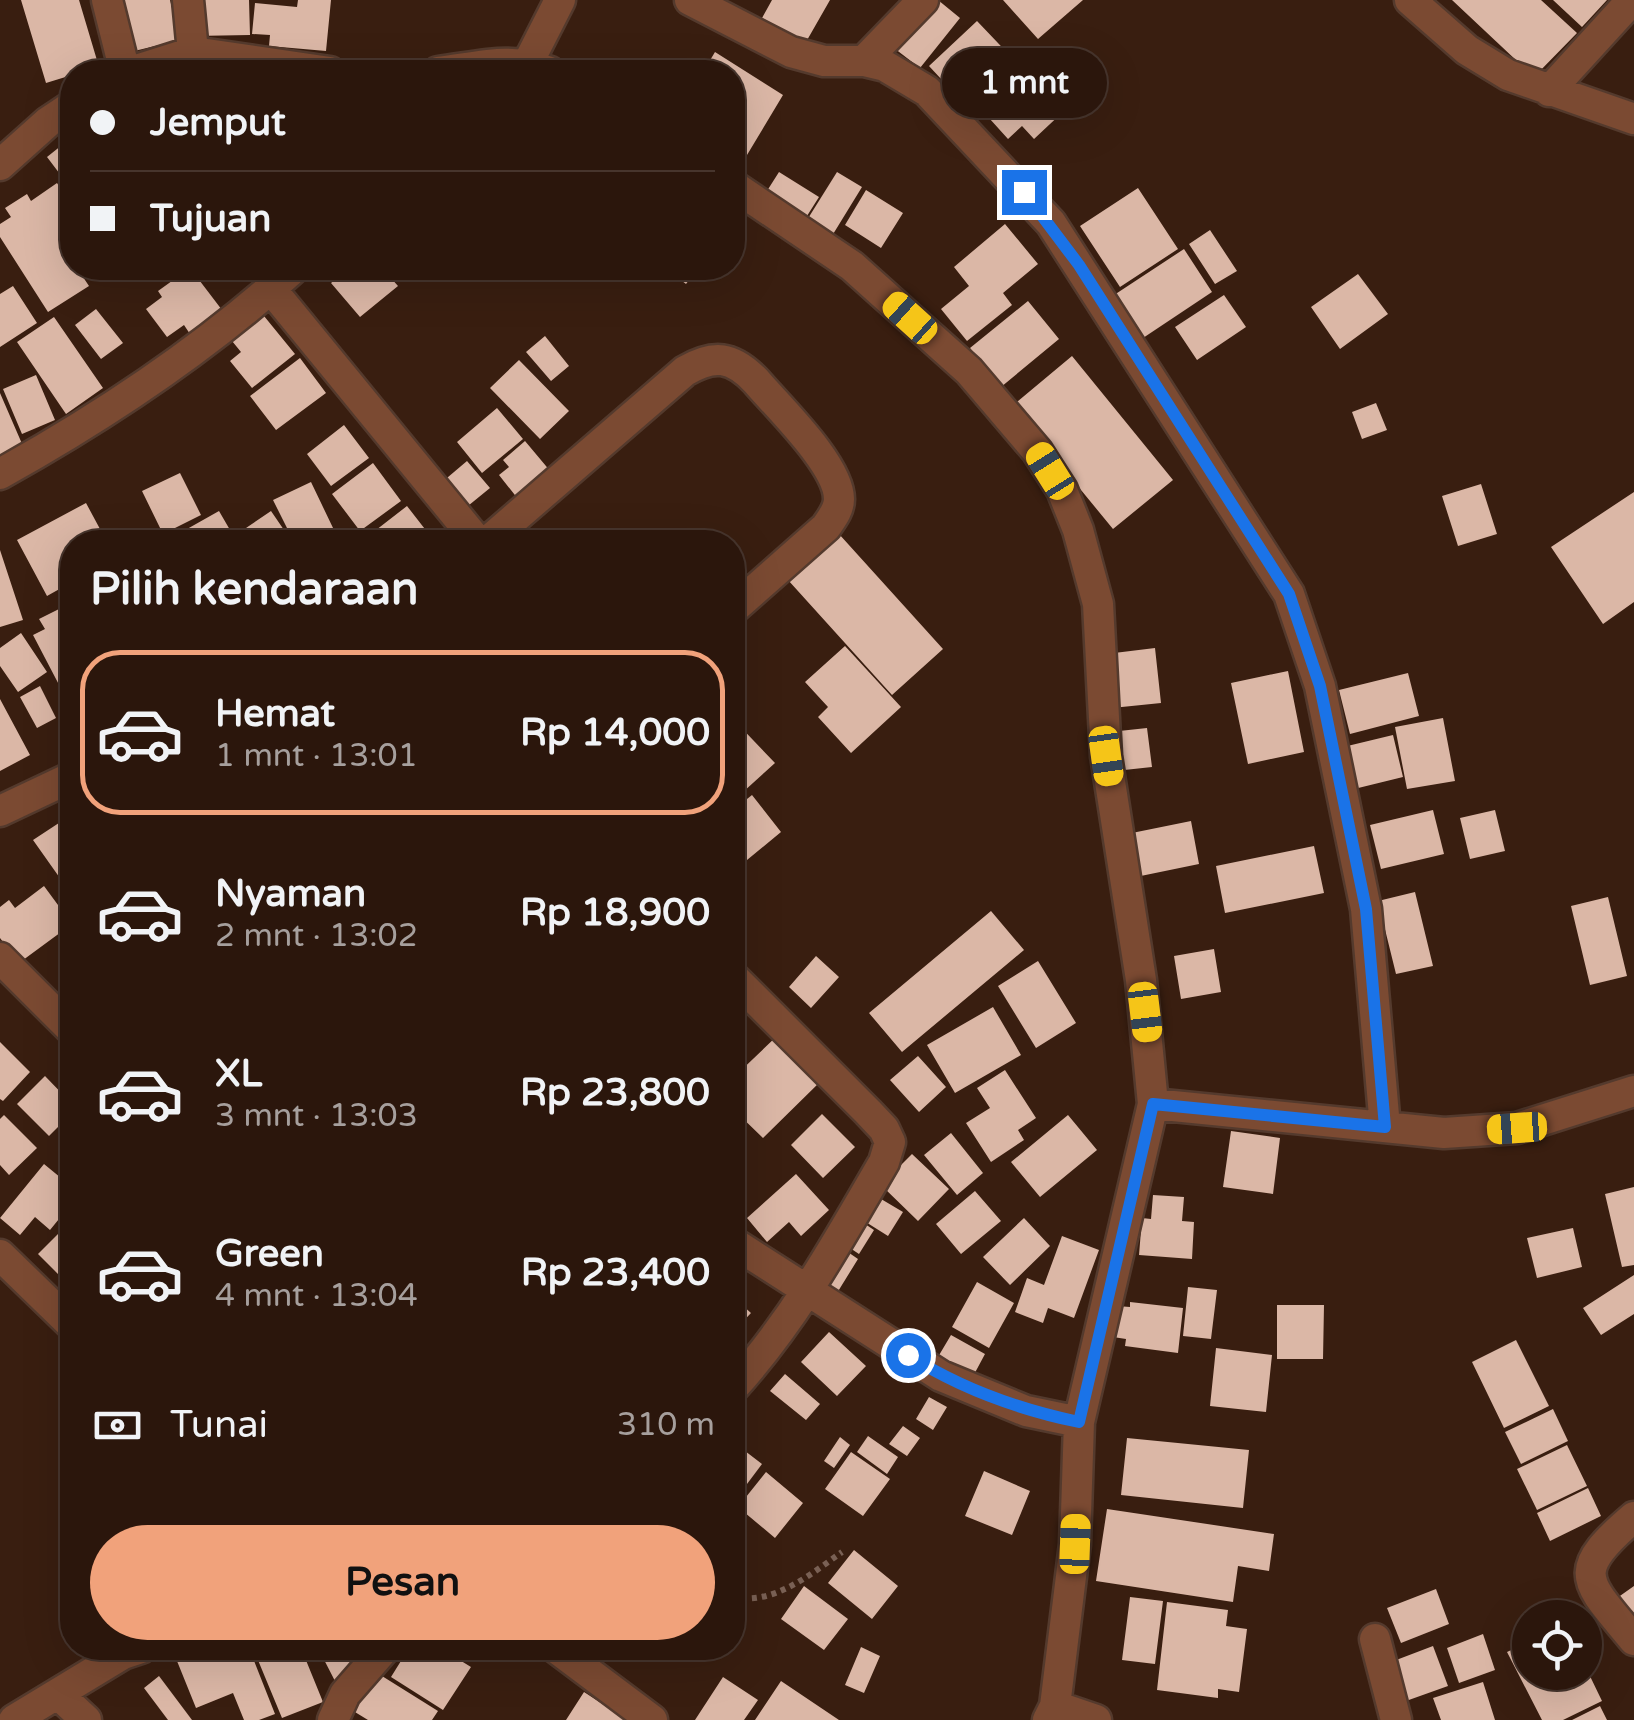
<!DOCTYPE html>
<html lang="id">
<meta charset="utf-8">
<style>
body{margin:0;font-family:"Varela Round",sans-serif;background:#37231a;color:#f1f3f6;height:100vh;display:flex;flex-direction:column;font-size:38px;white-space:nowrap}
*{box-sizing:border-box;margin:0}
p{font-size:32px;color:#a69f9d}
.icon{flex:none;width:55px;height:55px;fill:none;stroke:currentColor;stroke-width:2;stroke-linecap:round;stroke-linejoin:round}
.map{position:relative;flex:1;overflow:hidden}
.side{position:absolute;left:60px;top:530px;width:685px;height:1130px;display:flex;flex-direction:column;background:#2b160c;border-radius:40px;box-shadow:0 10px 40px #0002,0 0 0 2px #47352d}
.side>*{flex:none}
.top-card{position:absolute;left:60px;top:60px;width:685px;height:220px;border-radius:40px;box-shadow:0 10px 40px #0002,0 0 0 2px #47352d;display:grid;align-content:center;height:220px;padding:0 30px;background:#2b160c}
.controls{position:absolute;left:1512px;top:1600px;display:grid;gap:20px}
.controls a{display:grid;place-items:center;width:90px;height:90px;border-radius:50%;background:#2b160c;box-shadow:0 10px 40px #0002,0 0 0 2px #47352d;font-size:50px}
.end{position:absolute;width:45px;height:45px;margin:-22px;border:12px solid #1a73e8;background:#fff;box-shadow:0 0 0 5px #fff}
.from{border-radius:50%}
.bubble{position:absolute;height:70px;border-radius:35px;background:#2b160c;box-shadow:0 10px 40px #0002,0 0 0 2px #47352d;font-size:32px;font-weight:700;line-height:70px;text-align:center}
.car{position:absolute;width:30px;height:60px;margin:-30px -15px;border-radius:12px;box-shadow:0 0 8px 2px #0007;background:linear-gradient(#f5c518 24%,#345 0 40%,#f5c518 0 76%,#345 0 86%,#f5c518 0)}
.top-card b{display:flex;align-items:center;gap:35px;height:95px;font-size:38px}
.top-card b+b{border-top:2px solid #47352d}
.top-card i{width:25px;height:25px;background:#f1f3f6}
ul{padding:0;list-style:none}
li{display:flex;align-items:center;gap:30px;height:165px;margin:0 20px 15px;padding:0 10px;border:5px solid transparent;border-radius:40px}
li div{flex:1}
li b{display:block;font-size:38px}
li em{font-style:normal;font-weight:700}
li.current{border-color:#f1a27b}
li>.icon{width:90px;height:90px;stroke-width:1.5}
h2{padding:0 30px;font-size:45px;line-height:120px}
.pay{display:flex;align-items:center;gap:25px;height:110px;padding:0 30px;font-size:38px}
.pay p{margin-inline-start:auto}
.button{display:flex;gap:20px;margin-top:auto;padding:20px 30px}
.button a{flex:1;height:115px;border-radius:60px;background:#f1a27b;color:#111;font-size:40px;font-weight:700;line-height:115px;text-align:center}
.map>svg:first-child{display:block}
.building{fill:#dbb7a6}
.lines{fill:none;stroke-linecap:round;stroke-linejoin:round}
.minor-casing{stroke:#543a2d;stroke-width:35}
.path{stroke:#796054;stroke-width:6;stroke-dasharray:5 5;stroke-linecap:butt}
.minor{stroke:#7b4a32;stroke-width:30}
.route{stroke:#1a73e8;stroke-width:12}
</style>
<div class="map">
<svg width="1634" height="1720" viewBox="0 0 1634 1720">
<rect width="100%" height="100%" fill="#391e10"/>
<path class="building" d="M21,0H79L99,67L72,72V75L46,83Z
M113,0H170L180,40L126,53Z
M193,0H249L250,35L194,36Z
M298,0H331L326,51L269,46L270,35L252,34L255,3L297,7Z
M772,0H830L806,42L762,18Z
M926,0H938L960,18L920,68L890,45Z
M1003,0H1083L1038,39Z
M1452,0H1541L1577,33L1534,77Z
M1553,0H1607L1582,27Z
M977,21L1018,64L969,109L929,66Z
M1041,51L1081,95L1034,139L1022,126L1008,139L980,108Z
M715,52L783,95L747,155L732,146V72H703Z
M72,137V190L47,157Z
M779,172L819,197L800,227L760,202Z
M837,172L862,187L827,244L802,228Z
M57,183L72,206V268H77L89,286L48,312L0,237V224L11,217L5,208L27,194L31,201Z
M1138,188L1178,249L1120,287L1080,226Z
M866,190L903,213L881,248L845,225Z
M1005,224L1038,264L1003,293L1012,305L967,341L941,309L969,286L954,267Z
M1210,230L1237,271L1215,284L1189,244Z
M1184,249L1212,292L1137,342L1108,299Z
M190,268L222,310L190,334L184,325L167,337L146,309L162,297L158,291Z
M349,268H382L398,286L360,317L331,283Z
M665,268H698L686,284Z
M1358,274L1388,314L1340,349L1311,307Z
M13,286L37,323L0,347V294Z
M1224,295L1246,327L1197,360L1175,327Z
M1028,301L1059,339L1001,387L970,348Z
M96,309L123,343L101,359L75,325Z
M264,316L295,354L252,388L230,361L241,352L232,341Z
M54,317L103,388L66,414L17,342Z
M545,336L569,366L551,381L526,352Z
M1072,356L1173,480L1113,529L1012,406Z
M300,358L326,393L276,430L250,396Z
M519,360L569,411L540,439L490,388Z
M36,375L55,420L22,434L3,389Z
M0,393L26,453L0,465Z
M1376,403L1387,430L1362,439L1352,412Z
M497,408L523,439L482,473L457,442Z
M344,425L369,458L331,486L307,454Z
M525,441L551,472L518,499L499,475L509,467L503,460Z
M467,461L490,488L463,510L441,483Z
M373,463L401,501L360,531L332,494Z
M180,473L201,515L163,534L142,491Z
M311,482L334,530L310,542H294L273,500Z
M1481,484L1497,534L1458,546L1442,496Z
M1634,492V602L1603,624L1551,547Z
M86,503L107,542H72V582L47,596L17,540Z
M407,506L435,542H371L367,537Z
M219,511L237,542H164Z
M271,511L284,530L264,542H256L246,528Z
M839,534L943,649L892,695L788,580Z
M0,550L23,620L0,627Z
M59,609L72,635V700L68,702L33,635L45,629L39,619Z
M21,633L47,672L18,692L0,666V648Z
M845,646L901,707L851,753L818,717L828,707L805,682Z
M1155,648L1161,703L1112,708L1106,654Z
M1288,671L1304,752L1248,764L1231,683Z
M1408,673L1419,716L1350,734L1339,690Z
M40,686L56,718L37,728L20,697Z
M0,699L30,755L0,771Z
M732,718L775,763L732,802Z
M1443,718L1455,781L1407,789L1395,727Z
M1147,728L1152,767L1115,771L1110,732Z
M1393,735L1403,777L1346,791L1335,749Z
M752,795L781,832L747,860L732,842V811Z
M1433,810L1444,854L1381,869L1370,825Z
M1495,810L1505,851L1470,859L1460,818Z
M68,817L72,824V874L62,881L33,840Z
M1191,821L1199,864L1131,878L1122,835Z
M1314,846L1324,893L1225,913L1216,866Z
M44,886L72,924L19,963L0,938V907L9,900L15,908Z
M1415,892L1433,966L1396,974L1378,901Z
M1608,897L1627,976L1590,985L1571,906Z
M991,911L1024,950L902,1052L869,1013Z
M1214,949L1221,992L1181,999L1174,956Z
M816,956L839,977L811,1008L789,987Z
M1038,961L1076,1023L1036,1048L998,986Z
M993,1007L1021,1055L955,1093L927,1045Z
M778,1035L822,1080L763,1138L732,1108V1079Z
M0,1042L30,1072L3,1101L0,1099Z
M918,1056L946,1087L919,1112L890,1080Z
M1005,1070L1036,1118L1018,1130L1024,1140L991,1162L966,1123L990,1108L977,1088Z
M45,1076L72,1104V1113L49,1136L17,1104Z
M822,1114L855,1147L823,1178L791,1145Z
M4,1115L37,1148L9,1175L0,1165V1119Z
M1068,1115L1097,1150L1040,1197L1011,1162Z
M1231,1131L1280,1138L1273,1194L1223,1187Z
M951,1133L983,1173L957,1195L924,1155Z
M912,1154L949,1189L918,1221L881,1185Z
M44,1164L72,1187V1203L50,1230L35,1217L20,1235L0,1218Z
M796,1174L829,1210L801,1236L789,1222L767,1242L747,1218Z
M1634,1187V1265L1622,1267L1605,1194Z
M975,1191L1001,1221L961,1254L936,1224Z
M1153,1195L1184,1197L1182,1221L1194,1222L1192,1259L1139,1255L1142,1218L1151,1219Z
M876,1196L903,1212L888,1236L861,1219Z
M856,1218L874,1230L859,1254L841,1242Z
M1024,1218L1050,1246L1010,1285L983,1257Z
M72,1220V1280L68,1284L38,1254Z
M1573,1228L1582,1267L1537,1278L1527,1238Z
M1062,1236L1099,1250L1074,1318L1048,1308L1043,1323L1015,1312L1027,1278L1044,1285Z
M842,1248L858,1259L837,1293L821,1283Z
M1634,1275V1314L1601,1335L1583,1308Z
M977,1282L1014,1303L989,1348L952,1327Z
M1188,1287L1217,1290L1211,1339L1183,1336Z
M732,1296L751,1313L732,1333Z
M1130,1302L1183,1308L1178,1353L1125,1346L1126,1339L1113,1337L1117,1306L1130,1307Z
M1277,1305H1324L1323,1359H1277Z
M829,1332L866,1366L837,1396L801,1362Z
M951,1335L985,1354L970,1382L935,1362Z
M1516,1340L1549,1406L1504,1428L1472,1362Z
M1216,1348L1272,1355L1266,1412L1210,1406Z
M785,1374L820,1404L806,1420L770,1391Z
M929,1397L947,1407L933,1430L916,1419Z
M1553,1409L1568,1441L1521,1464L1505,1432Z
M903,1426L920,1438L907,1456L889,1444Z
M868,1436L898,1457L887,1474L857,1452Z
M840,1437L850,1445L834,1468L824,1461Z
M1127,1438L1249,1450L1243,1508L1121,1495Z
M732,1441L762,1464L735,1500L732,1499Z
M1567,1445L1587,1486L1537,1510L1517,1469Z
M851,1452L890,1479L863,1516L825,1489Z
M984,1471L1030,1491L1012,1535L965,1516Z
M766,1472L803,1503L775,1538L738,1507Z
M1588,1488L1601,1516L1550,1541L1537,1513Z
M1107,1509L1274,1534L1269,1571L1238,1566L1233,1602L1096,1581Z
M854,1550L898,1586L872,1619L828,1583Z
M804,1586L848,1619L824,1650L781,1619Z
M1634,1586V1622L1617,1598Z
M1436,1589L1449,1624L1401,1643L1387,1608Z
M1130,1597L1163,1601L1155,1664L1122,1660Z
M1167,1602L1228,1610L1226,1626L1247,1629L1239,1692L1218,1689V1698L1157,1690Z
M1483,1634L1495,1670L1459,1683L1447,1648Z
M1530,1641V1672H1588L1602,1701L1563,1720H1542L1507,1652Z
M1433,1646L1448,1686L1406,1701L1391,1662Z
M861,1647L880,1656L864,1693L845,1685Z
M211,1648H249L275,1714L259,1720H244L233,1693L196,1708L177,1661Z
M253,1648H301L323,1702L282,1718Z
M318,1648H368L336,1683Z
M409,1648H440L471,1667L443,1710L391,1677Z
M451,1648H483L474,1662Z
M374,1671L438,1711L432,1720H368L350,1709Z
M159,1676L192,1720H168L144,1688Z
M723,1677L758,1700L744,1720H695Z
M781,1681L839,1720H755Z
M1483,1682L1495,1720H1441L1433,1698Z
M584,1692L627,1720H566Z
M1600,1706L1607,1720H1572Z"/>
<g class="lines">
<defs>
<path id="minor" d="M107,0L125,72
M188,0L193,52
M690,0L791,52L824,61H864L885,66L927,91L1051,223L1289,594L1320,686L1366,909L1385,1127
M1410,0L1467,50L1508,75L1634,119
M864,61L923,0
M528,63L560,0
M130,72L193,52L330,72
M438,72C478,67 512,56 550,72
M1549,91L1632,0
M0,165L48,122L72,106
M732,185L852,266L969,371L1037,451L1062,490L1078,530L1098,604L1106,756L1141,980L1153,1104L1079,1422L1075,1544L1055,1706L1048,1720
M271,289L478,542
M0,474C106,415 205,349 294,268
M487,542L685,371C714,354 732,356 756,381C778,407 839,465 839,499C839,510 832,518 826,527L732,610
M0,811L72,777
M0,958L72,1030
M732,976L868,1112L884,1129L890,1142L884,1162C838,1241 794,1321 732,1389
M1153,1104L1444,1133L1517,1128L1634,1091
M732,1242L941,1376L1026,1411L1079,1422
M0,1255L72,1325
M1634,1517C1568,1573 1585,1580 1634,1640
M1375,1639L1396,1720
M556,1648L652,1720
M58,1694L86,1720
M1055,1706L1096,1720
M14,1720L123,1654L141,1648
M333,1720L345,1694L385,1648"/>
</defs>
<use href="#minor" class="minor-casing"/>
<path class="path" d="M732,1597C773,1606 811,1574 842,1552"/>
<use href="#minor" class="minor"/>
</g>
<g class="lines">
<path class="route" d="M908,1355C961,1389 1017,1409 1079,1422L1153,1104L1385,1127L1366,909L1320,686L1289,594L1079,265L1024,192"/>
</g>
</svg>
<div class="controls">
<a><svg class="icon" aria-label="locate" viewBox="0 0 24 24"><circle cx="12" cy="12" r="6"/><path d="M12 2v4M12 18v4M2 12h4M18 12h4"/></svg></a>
</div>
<i class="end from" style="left:908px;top:1355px"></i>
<i class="end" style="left:1024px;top:192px"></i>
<div class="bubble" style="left:942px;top:48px;width:165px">1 mnt</div>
<i class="car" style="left:910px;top:318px;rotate:312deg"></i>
<i class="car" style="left:1050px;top:471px;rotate:328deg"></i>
<i class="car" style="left:1106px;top:756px;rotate:172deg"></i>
<i class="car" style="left:1145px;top:1012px;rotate:173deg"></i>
<i class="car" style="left:1517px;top:1128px;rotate:266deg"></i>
<i class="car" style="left:1075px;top:1544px;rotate:2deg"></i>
<div class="top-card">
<b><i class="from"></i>Jemput</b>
<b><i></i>Tujuan</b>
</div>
<section class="side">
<h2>Pilih kendaraan</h2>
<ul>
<li class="current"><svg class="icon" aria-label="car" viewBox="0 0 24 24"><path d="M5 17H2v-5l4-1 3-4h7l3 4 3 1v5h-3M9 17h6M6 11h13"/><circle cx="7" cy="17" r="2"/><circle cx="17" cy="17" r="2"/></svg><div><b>Hemat</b><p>1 mnt · 13:01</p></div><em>Rp 14,000</em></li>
<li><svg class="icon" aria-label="car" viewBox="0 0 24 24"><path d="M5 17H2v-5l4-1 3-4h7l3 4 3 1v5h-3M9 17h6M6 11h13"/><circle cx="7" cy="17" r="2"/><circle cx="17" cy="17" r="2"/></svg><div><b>Nyaman</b><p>2 mnt · 13:02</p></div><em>Rp 18,900</em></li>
<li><svg class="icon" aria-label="car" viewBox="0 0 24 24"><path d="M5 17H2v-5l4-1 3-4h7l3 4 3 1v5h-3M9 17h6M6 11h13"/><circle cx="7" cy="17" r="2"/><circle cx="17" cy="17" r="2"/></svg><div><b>XL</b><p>3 mnt · 13:03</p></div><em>Rp 23,800</em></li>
<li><svg class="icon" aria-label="car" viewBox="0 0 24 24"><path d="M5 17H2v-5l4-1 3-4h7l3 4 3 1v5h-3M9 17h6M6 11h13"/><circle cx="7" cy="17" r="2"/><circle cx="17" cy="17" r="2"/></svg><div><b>Green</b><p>4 mnt · 13:04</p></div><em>Rp 23,400</em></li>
</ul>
<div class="pay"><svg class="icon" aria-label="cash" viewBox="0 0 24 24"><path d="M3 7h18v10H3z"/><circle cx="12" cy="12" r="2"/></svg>Tunai<p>310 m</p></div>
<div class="button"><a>Pesan</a></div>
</section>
</div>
